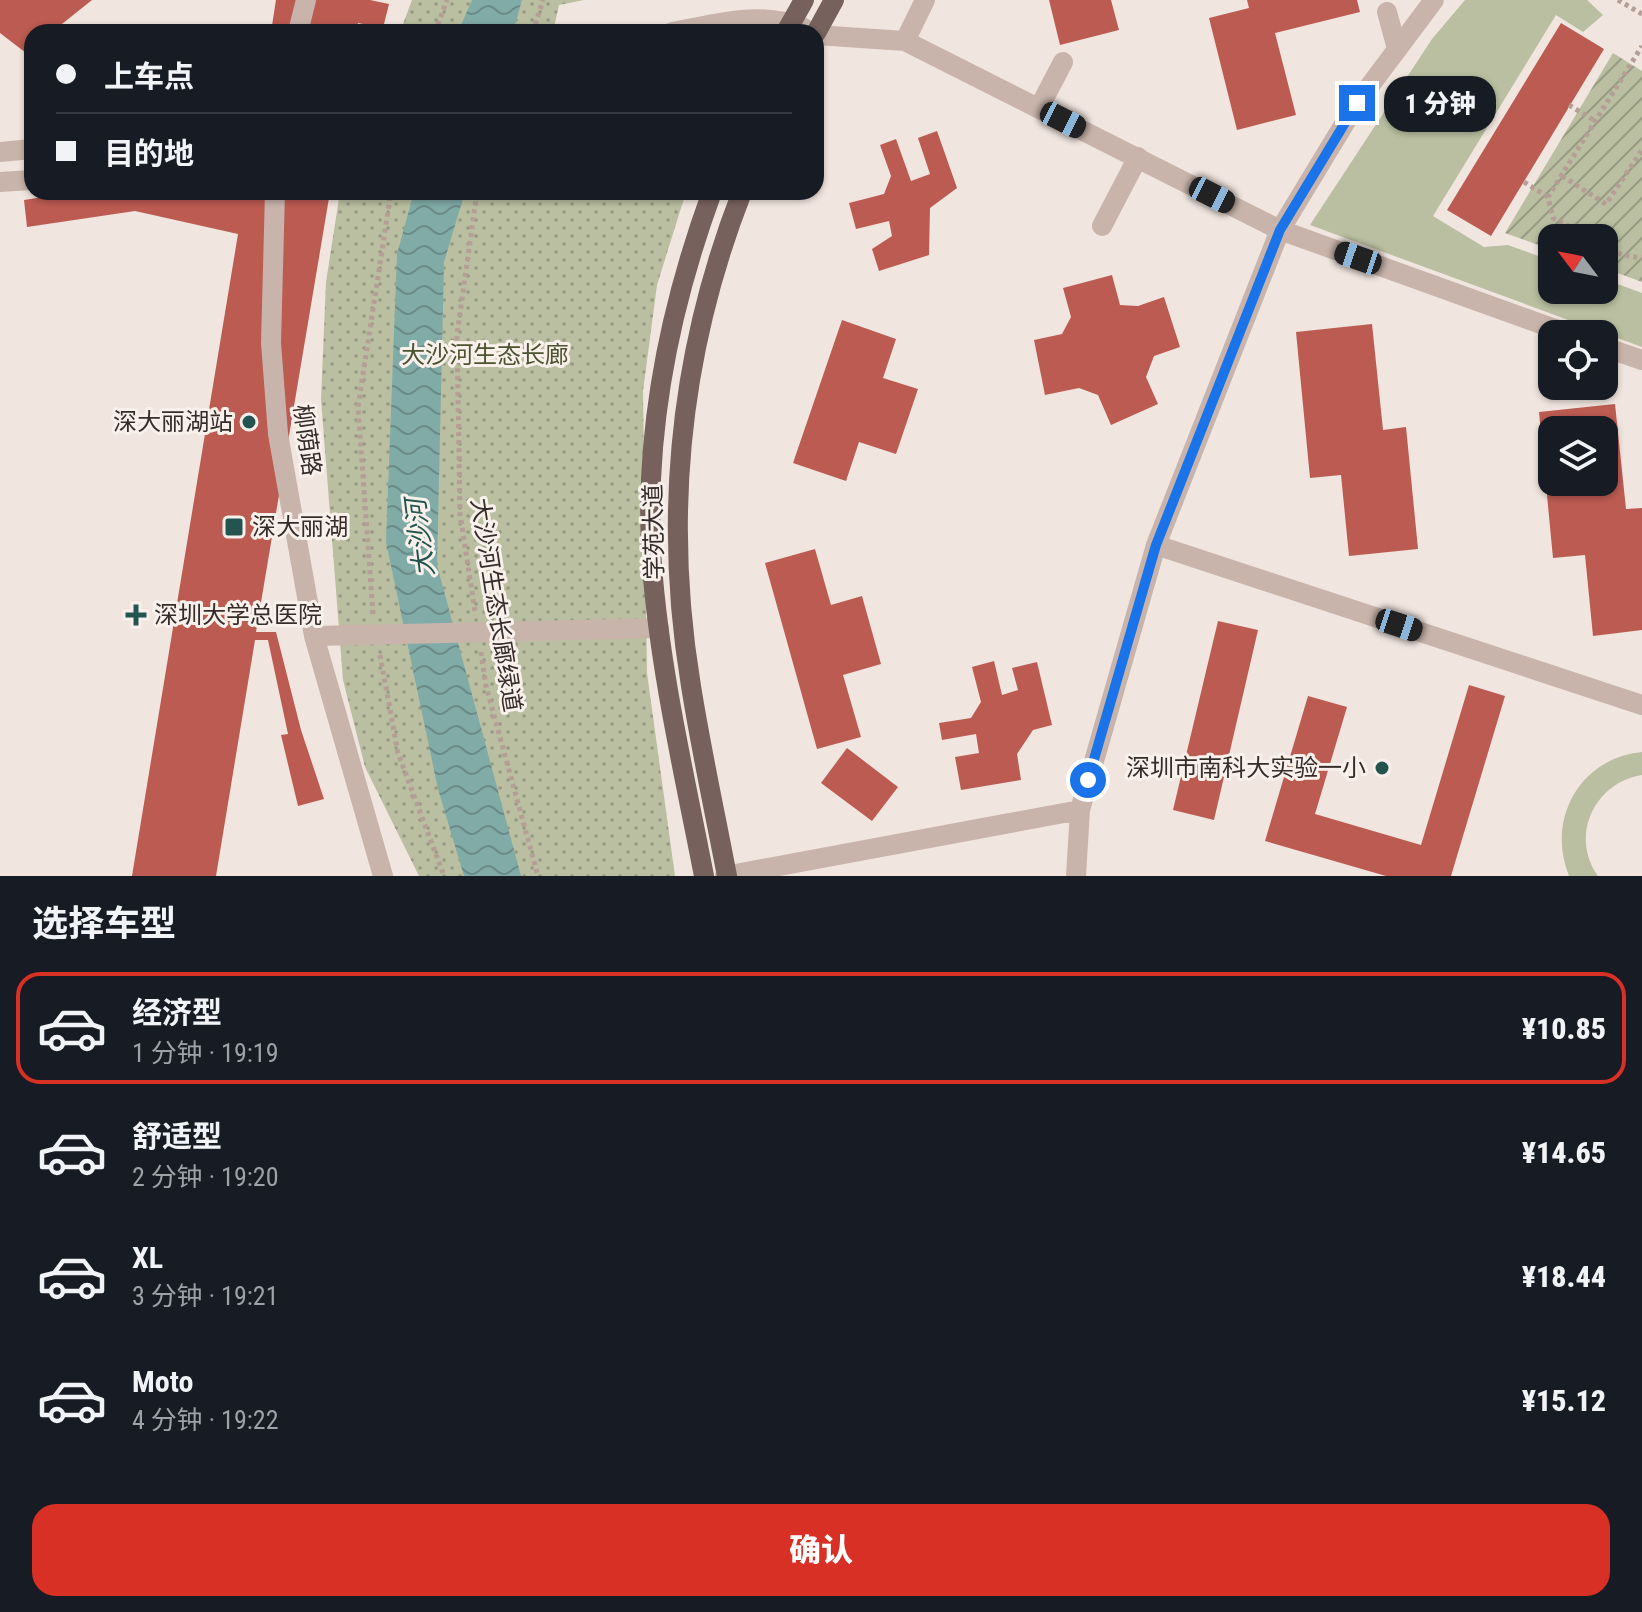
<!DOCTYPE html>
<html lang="zh">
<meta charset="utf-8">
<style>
body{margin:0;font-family:"Roboto Condensed","Noto Sans SC",sans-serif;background:#20242c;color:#f1f3f6;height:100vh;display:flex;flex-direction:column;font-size:30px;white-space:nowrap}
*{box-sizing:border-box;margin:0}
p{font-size:26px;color:#9ea1a6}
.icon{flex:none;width:44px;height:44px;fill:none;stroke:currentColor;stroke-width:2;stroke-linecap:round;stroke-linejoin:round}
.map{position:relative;height:876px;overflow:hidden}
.drawer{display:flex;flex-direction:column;background:#171b24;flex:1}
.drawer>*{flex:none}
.hud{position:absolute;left:24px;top:24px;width:800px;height:176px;border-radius:24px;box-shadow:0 2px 6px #0004;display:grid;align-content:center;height:176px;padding:0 32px;background:#171b24}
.needle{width:52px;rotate:302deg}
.controls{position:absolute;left:1538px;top:224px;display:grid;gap:16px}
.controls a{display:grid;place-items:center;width:80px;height:80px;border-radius:16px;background:#171b24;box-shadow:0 2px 6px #0004;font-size:40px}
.end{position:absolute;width:36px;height:36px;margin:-18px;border:10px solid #1a73e8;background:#fff;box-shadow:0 0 0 4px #fff}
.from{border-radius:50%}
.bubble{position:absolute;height:56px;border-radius:24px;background:#171b24;box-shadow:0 2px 6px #0004;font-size:26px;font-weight:800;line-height:56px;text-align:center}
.car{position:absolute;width:24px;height:48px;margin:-24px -12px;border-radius:10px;box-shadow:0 0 6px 2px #0007;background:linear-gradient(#222 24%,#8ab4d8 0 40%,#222 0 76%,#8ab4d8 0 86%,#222 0)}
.hud b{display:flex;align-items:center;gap:28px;height:76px;font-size:30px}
.hud b+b{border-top:2px solid #363941}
.hud i{width:20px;height:20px;background:#f1f3f6}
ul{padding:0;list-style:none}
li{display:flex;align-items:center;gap:24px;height:112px;margin:0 16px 12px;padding:0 16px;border:4px solid transparent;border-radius:24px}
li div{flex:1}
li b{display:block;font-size:30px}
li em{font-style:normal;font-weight:800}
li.current{border-color:#d93025}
li>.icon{width:72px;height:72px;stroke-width:1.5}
h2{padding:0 32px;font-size:36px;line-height:96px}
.primary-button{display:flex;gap:16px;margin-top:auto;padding:16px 32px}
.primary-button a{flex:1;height:92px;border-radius:24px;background:#d93025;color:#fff;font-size:32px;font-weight:800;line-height:92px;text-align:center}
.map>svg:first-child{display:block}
.grass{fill:#b9bfa0}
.park{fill:url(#park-dots)}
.garden{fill:url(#garden-furrows)}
.water{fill:url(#water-waves)}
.building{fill:#bc5b52;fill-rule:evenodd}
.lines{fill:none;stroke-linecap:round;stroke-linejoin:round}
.path{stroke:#b49e96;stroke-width:5;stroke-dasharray:4 4;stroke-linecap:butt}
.minor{stroke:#c8b4ab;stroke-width:20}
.major{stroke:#77615c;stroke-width:20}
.route{stroke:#1a73e8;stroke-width:10}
.poi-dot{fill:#235450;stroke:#f8f0eb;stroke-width:3}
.labels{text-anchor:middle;stroke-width:6;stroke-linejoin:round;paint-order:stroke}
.park-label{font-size:24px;fill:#4b5330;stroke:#f8f0eb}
.poi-label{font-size:24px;fill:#362c2a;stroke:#f8f0eb;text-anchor:end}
.street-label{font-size:24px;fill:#362c2a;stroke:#f8f0eb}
.water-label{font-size:26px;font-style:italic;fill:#235450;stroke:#f8f0eb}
</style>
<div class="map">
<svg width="1642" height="876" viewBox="0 0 1642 876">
<defs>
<pattern id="park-dots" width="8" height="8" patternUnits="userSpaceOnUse" patternTransform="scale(2)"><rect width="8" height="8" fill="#b9bfa0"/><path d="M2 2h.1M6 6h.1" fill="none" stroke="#979b83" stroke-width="1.8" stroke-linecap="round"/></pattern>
<pattern id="garden-furrows" width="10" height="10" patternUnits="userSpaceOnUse" patternTransform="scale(2)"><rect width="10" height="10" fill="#b9bfa0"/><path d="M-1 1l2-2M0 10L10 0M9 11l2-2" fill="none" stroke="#979b83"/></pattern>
<pattern id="water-waves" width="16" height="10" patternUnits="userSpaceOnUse" patternTransform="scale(2)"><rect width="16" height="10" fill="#80aba7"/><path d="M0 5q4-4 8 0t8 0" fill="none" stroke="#6a8b88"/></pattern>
</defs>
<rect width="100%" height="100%" fill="#f1e5df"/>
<path class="grass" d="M1465,0H1587L1603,15L1583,32L1556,15L1433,216L1484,247L1508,245L1552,261V290H1604V279L1642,293V347L1310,225L1432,39Z
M1642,752V775C1595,782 1569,836 1598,876H1569C1546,819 1580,758 1642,752Z"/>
<path class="park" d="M412,0H584L559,5L553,32H400Z
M340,192H686L657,285L643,391L647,673L675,876H419L365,767L343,680L321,399L326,282Z"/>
<path class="garden" d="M1613,53L1642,71V282L1604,268V238H1552V250L1505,233Z"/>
<path class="water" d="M472,0H522L513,32H458Z
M414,192H465L444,262L437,565L521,876H464L438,789L386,542L397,254Z"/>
<path class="building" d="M0,0H92L52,32H32V48L26,53L0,33Z
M276,0H370L389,4L383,28L358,23L357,32H271Z
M1049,0H1111L1119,30L1060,45Z
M1247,0H1357L1360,12L1275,33L1296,115L1237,130L1209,18L1249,8Z
M1561,23L1604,49L1491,236L1447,210Z
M937,131L957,188L930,208L929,255L879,271L872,249L892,236L889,221L856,229L849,203L884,194L891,176L880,145L896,139L911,181L930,174L918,138Z
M75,192H195L243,200L244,192H330L256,632H276L301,730L324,799L298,806L281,735L288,734L268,640H255L216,876H132L238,234L135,211L27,227L24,200Z
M1112,275L1120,305L1138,306L1164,297L1180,347L1154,356L1146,377L1158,404L1111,425L1098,395L1079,388L1045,395L1034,340L1062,334L1071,317L1063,288Z
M842,320L896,339L883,378L918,389L896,454L859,442L846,481L793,463Z
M1372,324L1383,430L1406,427L1418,549L1349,556L1341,475L1310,478L1296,332Z
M1615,404L1626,509L1642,508V630L1593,636L1585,555L1553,558L1539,412ZM1552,430H1604V482H1552Z
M815,549L831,605L862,596L881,664L843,675L861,737L817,749L765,563Z
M1218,621L1258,630L1214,820L1173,810Z
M994,661L1002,695L1018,690L1012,668L1037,662L1052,725L1033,730L1017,754L1021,780L961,790L955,757L979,753L976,734L942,740L939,723L971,718L981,702L972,667Z
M1469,685L1505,696L1451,876H1386L1265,841L1308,696L1347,707L1315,814L1421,845Z
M847,748L898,787L872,821L821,783Z"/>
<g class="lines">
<path class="path" d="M1618,0L1642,14
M435,32L447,0
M533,32L543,0
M1569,105L1595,121
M1562,176L1606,204L1642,150
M1524,182L1548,197
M1591,238L1553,218L1548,197L1642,46
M1604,245L1622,255L1642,258
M475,611L460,514L457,335L477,192
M373,614L358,407L391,192
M481,652L486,686L538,876
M380,655L398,753L444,876"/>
<path class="minor" d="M1387,12L1397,49
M298,32L306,0
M672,32C717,24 760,10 804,28
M816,35L905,41L1280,230L1569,334
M905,41L925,0
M1039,108L1063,62
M0,152L32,149
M0,182L32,180
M275,192L271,343L278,434L314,636L383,876
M1102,226L1138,157
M1604,347L1642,360
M1156,545L1642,705
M314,636L659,628
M725,876L1080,810
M1076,876L1080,810L1156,545L1280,230L1357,103L1434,0"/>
<path class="major" d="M786,32L804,0
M816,33L834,0
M704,876C684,773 660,670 652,566C643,437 668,312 712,192
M727,876C715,813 701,749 691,686C663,517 680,351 742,192"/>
</g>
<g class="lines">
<path class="route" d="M1088,780L1156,545L1280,230L1357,103"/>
</g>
<g class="poi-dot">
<circle cx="249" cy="422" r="8"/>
<rect x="224" y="517" width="20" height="20" rx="4"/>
<path d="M132 603h8v8h8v8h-8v8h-8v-8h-8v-8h8z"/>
<circle cx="1382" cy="768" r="8"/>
</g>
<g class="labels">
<g class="park-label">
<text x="485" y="363">大沙河生态长廊</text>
</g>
<g class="poi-label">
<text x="233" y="430">深大丽湖站</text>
<text x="252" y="535" text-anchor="start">深大丽湖</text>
<text x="154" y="623" text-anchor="start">深圳大学总医院</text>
<text x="1366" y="776">深圳市南科大实验一小</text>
</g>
<g class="street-label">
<text transform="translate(307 440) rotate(82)" y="8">柳荫路</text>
<text transform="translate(654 532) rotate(-91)" y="8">学苑大道</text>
<text transform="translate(496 605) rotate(81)" y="8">大沙河生态长廊绿道</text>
</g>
<g class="water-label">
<text transform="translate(420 538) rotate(-97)" y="9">大沙河</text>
</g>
</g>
</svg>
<div class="controls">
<a><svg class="needle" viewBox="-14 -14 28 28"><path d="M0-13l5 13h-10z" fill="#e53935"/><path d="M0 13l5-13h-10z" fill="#9ea1a6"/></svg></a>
<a><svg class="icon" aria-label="locate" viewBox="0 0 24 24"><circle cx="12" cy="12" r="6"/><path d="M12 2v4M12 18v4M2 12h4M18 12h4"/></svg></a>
<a><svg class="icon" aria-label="layers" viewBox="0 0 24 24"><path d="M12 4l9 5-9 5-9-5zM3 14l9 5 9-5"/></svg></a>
</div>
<i class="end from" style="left:1088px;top:780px"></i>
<i class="end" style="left:1357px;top:103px"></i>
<div class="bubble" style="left:1384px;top:76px;width:112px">1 分钟</div>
<i class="car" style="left:1063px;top:120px;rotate:117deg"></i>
<i class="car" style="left:1212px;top:195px;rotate:117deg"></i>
<i class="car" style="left:1358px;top:258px;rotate:289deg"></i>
<i class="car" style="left:1399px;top:625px;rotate:108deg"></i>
<div class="hud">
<b><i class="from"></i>上车点</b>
<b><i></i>目的地</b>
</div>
</div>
<section class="drawer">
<h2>选择车型</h2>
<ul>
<li class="current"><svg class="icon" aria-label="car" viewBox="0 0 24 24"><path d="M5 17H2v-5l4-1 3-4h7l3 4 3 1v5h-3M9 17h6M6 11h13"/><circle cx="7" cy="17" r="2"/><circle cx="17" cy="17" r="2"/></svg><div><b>经济型</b><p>1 分钟 · 19:19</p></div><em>¥10.85</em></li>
<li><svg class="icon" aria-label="car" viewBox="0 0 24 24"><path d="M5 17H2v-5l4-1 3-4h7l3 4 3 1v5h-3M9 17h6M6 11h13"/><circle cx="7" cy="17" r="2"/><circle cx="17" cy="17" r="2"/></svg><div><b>舒适型</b><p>2 分钟 · 19:20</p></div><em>¥14.65</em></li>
<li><svg class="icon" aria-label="car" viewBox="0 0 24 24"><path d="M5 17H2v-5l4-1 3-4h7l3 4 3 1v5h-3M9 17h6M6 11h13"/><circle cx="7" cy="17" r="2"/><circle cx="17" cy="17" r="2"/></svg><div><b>XL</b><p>3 分钟 · 19:21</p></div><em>¥18.44</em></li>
<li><svg class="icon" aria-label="car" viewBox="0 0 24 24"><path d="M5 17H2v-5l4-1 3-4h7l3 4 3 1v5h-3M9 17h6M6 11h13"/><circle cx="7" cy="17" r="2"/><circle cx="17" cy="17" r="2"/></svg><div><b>Moto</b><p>4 分钟 · 19:22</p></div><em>¥15.12</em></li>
</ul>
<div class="primary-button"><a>确认</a></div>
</section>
